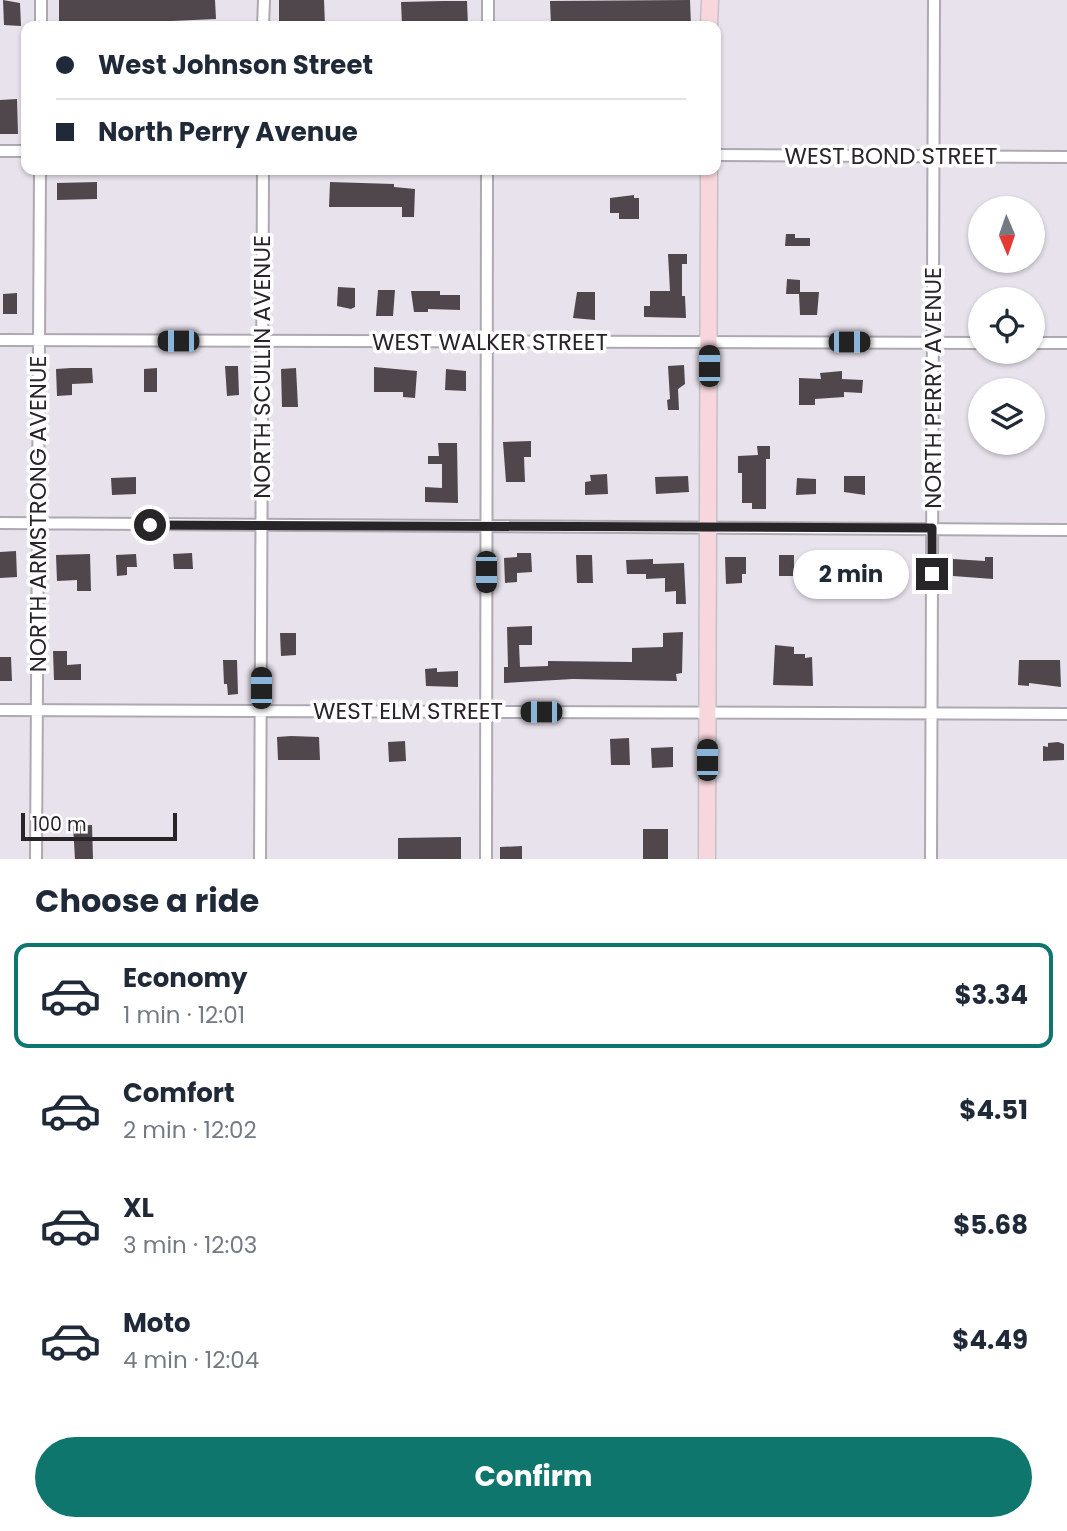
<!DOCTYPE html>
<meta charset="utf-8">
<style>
body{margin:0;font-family:Poppins,sans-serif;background:#f2f2f3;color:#1f2937;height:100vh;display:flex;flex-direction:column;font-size:26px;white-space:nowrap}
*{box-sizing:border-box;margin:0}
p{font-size:23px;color:#747a83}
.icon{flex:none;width:38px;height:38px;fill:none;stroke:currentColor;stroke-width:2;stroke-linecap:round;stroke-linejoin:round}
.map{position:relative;height:859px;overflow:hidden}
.details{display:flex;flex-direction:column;background:#fff;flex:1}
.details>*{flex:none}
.banner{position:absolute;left:21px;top:21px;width:700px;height:154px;border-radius:14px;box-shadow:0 2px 5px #0004;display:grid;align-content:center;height:154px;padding:0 35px;background:#fff}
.needle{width:46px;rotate:178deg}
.tools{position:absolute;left:968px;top:196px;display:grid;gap:14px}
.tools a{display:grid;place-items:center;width:77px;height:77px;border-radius:50%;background:#fff;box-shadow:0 2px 5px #0004;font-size:35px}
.scale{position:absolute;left:21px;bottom:18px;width:156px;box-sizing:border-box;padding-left:7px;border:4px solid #282529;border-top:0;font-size:19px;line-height:24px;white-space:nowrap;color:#282529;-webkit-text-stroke:5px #fff;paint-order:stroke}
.end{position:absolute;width:32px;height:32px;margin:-16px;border:9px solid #282529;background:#fff;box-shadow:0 0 0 4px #fff}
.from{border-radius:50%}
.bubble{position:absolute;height:49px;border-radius:24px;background:#fff;box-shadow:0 2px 5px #0004;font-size:23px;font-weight:700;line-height:49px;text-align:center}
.car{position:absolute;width:21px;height:42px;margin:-21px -10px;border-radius:9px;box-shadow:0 0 5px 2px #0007;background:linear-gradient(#222 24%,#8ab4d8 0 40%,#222 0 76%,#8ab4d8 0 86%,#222 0)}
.banner b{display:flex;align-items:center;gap:24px;height:66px;font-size:26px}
.banner b+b{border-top:2px solid #e0e1e3}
.banner i{width:18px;height:18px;background:#1f2937}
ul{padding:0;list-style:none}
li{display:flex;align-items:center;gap:21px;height:105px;margin:0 14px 10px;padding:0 21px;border:4px solid transparent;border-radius:14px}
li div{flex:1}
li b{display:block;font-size:26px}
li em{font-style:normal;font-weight:700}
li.active{border-color:#0f766e}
li>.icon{width:63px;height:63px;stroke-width:1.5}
h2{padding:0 35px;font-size:32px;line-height:84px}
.cta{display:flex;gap:14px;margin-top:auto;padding:14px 35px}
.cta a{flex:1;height:80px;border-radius:42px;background:#0f766e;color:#fff;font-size:28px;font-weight:700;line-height:80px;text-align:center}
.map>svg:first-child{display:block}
.building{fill:#50474c}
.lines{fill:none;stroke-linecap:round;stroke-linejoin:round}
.street-casing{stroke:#aea8b1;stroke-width:14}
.primary-casing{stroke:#c3c2c3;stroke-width:19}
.street{stroke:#fff;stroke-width:10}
.primary{stroke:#f8d6dd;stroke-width:16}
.route{stroke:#282529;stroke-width:9}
.labels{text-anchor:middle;stroke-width:7;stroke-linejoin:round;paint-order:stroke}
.street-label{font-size:23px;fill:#282529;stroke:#fff}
</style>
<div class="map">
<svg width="1067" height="859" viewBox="0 0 1067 859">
<rect width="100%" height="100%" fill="#e8e2ec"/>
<path class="building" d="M3,0L20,3L21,26L4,25Z
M59,0H215L216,19L59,26Z
M279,0H324L325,26H307L306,22H279Z
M690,0L691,26H551L550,1Z
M443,1H467L468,26H402L401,2Z
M17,99L18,134H0V100Z
M97,182V199L57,200V183Z
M330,182L394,184V187L415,189L414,217H402V207H329Z
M634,195V198H639V219H619V213H610V198Z
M786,234H795V238H810V246H785Z
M668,254H687V264H682V296H685L686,318L644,317V306H650V291H670Z
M787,279L800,280V292H819L817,315H800L799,294H786Z
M338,287L355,288V307L351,309L337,306Z
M378,290H395L393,316H376Z
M411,291H440V295H460V310L428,309V312H414Z
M577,292H595V320L573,318Z
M17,293V314H3V294Z
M684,365L685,384L678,389L679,410H668L667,400L670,399L668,366Z
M225,366H238L239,395L227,396Z
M374,367L417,371L415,398L403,397V392H374Z
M71,368H92L93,383L72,384V395L57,396L56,369Z
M157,368V392H144V369Z
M296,368L298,407H282L281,369Z
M446,369L466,371V391L445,390Z
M842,371V379L863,380L862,393L844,392V397L815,399V405H799V378L821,379L820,373Z
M531,441V457H524L525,482H506L503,442Z
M438,443H457L458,503L425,502V487L442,488V464H428V456H439Z
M757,446H770V459H766V509H752V503H742V473H738V456L758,455Z
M607,474L608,494L585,495V482L591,481L590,475Z
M688,476L689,492L656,494L655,477Z
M844,476H865V495L844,492Z
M136,477V494L112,495L111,478Z
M797,478L816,479V494L796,495Z
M16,551L17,577L0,578V552Z
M192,553L193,569H174L173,554Z
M517,553H531L532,572L517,573V582L505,583L504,558L517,557Z
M90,554L91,591H77V580L57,581L56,555Z
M136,554L137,567H127V575L117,576L116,555Z
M576,555H592L593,583H577Z
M779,555H794V576H779Z
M725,557H746V574H742V583L726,584Z
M985,557H993V579L953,576V559L985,561Z
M653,559V564L684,563L686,604H676V591L665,592V578L646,579V574H627L626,560Z
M532,626V645H519L520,667L548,666V661L632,662V648L663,647V633L683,632L682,673L676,674L677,681L573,679L504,683V667H508L507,627Z
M280,633H296V655L281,656Z
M775,645L794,647V654H805V658L812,657L813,686L773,685Z
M53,651H67V665L81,664V680H54Z
M0,657H11L12,681H0Z
M223,660H237L238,694L228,695L227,684H224Z
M1019,660H1060L1061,687L1029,683V686L1018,685Z
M437,668V672L458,671V687L426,686L425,669Z
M291,736L319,737L320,760H278L277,737Z
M629,738L630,765H611L610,739Z
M405,741L406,761L389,762L388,742Z
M1058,742L1064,744V760L1043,761V746L1048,747V743Z
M673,747V767L652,768L651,748Z
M92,825L93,859H75L73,826Z
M643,829H668V859H643Z
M461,837V859H398V838Z
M522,846V859H500V847Z"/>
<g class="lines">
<defs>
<path id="street" d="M41,26V0
M263,26L264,0
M488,26V0
M0,151H26
M716,155L1067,157
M0,340L980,343
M1032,343H1067
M0,523L1067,530
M0,710L1067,714
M36,859L40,170
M260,859L263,170
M486,859L487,170
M931,859L934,0"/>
<path id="primary" d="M709,26L710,0
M707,859L709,170"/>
</defs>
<use href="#street" class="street-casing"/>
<use href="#primary" class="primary-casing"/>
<use href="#street" class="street"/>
<use href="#primary" class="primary"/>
</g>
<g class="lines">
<path class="route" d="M150,525L932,528V574"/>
</g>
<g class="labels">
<g class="street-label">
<text x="891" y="164">WEST BOND STREET</text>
<text x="490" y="350">WEST WALKER STREET</text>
<text transform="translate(262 367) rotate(-90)" y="8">NORTH SCULLIN AVENUE</text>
<text transform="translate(933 388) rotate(-90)" y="8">NORTH PERRY AVENUE</text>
<text transform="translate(38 514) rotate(-90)" y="8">NORTH ARMSTRONG AVENUE</text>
<text x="408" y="719">WEST ELM STREET</text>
</g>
</g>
</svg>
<div class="tools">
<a><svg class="needle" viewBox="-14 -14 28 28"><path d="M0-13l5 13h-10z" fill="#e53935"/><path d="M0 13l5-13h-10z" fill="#747a83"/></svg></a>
<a><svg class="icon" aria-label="locate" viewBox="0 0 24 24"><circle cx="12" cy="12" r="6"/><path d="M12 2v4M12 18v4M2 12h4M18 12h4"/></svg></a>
<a><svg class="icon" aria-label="layers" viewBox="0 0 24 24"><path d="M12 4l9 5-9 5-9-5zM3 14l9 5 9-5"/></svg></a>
</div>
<div class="scale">100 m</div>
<i class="end from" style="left:150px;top:525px"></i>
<i class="end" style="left:932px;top:574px"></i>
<div class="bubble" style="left:793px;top:550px;width:116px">2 min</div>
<i class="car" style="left:178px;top:341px;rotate:270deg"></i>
<i class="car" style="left:849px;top:342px;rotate:90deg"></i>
<i class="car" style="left:709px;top:366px;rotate:0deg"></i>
<i class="car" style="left:486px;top:572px;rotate:180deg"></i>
<i class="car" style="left:261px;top:688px;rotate:0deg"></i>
<i class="car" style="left:541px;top:712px;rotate:270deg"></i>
<i class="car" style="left:707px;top:760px;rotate:0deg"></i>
<div class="banner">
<b><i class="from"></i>West Johnson Street</b>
<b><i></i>North Perry Avenue</b>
</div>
</div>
<section class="details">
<h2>Choose a ride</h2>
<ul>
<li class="active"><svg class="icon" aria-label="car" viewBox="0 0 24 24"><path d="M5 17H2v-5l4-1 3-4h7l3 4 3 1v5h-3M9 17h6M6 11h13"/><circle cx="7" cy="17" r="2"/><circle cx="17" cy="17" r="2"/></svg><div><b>Economy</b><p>1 min · 12:01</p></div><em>$3.34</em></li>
<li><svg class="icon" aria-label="car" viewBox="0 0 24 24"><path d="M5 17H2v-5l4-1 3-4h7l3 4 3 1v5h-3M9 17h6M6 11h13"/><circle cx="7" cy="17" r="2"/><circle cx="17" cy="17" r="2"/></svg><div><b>Comfort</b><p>2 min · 12:02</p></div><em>$4.51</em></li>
<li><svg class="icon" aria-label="car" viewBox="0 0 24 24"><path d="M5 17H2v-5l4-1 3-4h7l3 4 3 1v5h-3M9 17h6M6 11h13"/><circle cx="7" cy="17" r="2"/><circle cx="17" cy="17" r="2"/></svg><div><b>XL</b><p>3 min · 12:03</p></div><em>$5.68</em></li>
<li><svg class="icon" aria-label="car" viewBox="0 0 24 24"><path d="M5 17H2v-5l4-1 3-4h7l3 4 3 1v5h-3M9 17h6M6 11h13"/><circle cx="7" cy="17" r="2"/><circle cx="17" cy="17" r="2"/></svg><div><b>Moto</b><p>4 min · 12:04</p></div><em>$4.49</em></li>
</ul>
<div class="cta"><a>Confirm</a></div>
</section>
